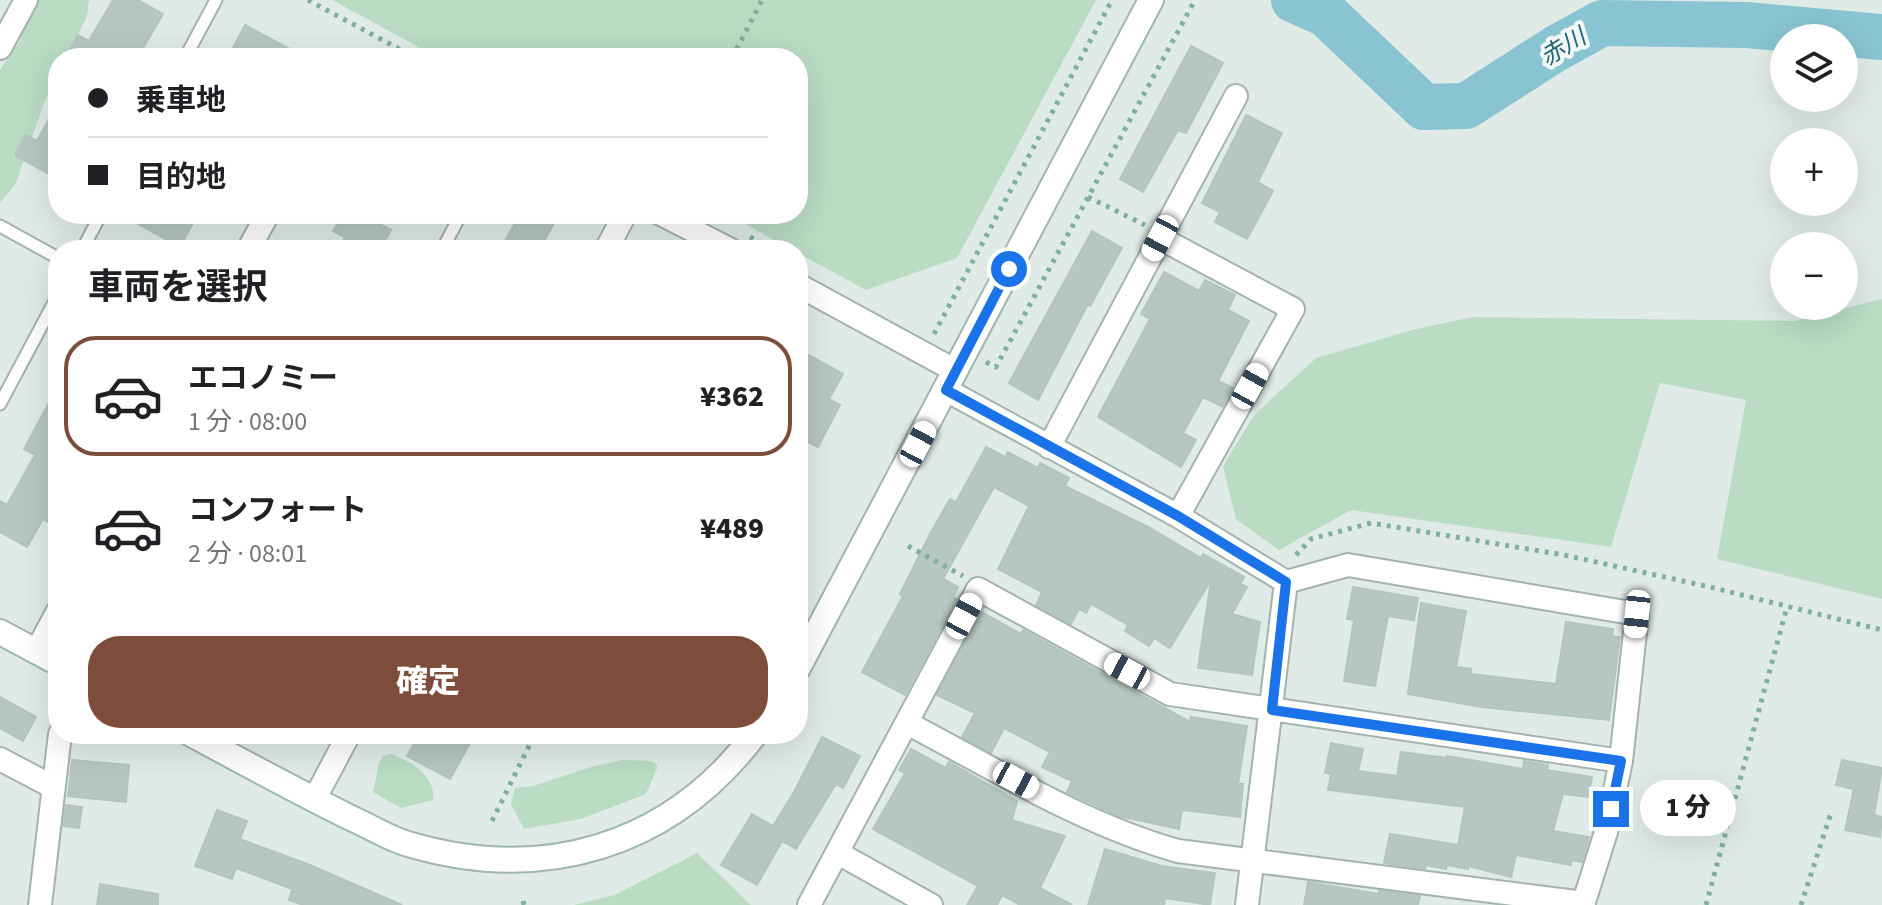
<!DOCTYPE html>
<html lang="ja">
<meta charset="utf-8">
<style>
body{margin:0;font-family:"Source Sans 3","Noto Sans JP",sans-serif;background:#f6f6f6;color:#202124;height:100vh;display:flex;flex-direction:column;font-size:30px;white-space:nowrap}
*{box-sizing:border-box;margin:0}
p{font-size:26px;color:#757577}
.icon{flex:none;width:44px;height:44px;fill:none;stroke:currentColor;stroke-width:2;stroke-linecap:round;stroke-linejoin:round}
.map{position:relative;flex:1;overflow:hidden}
.drawer{position:absolute;left:48px;top:240px;width:760px;height:504px;display:flex;flex-direction:column;background:#fff;border-radius:32px;box-shadow:0 8px 32px #0002}
.drawer>*{flex:none}
.guide{position:absolute;left:48px;top:48px;width:760px;height:176px;border-radius:32px;box-shadow:0 8px 32px #0002;display:grid;align-content:center;height:176px;padding:0 40px;background:#fff}
.fabs{position:absolute;left:1770px;top:24px;display:grid;gap:16px}
.fabs a{display:grid;place-items:center;width:88px;height:88px;border-radius:50%;background:#fff;box-shadow:0 8px 32px #0002;font-size:40px}
.end{position:absolute;width:36px;height:36px;margin:-18px;border:10px solid #1a73e8;background:#fff;box-shadow:0 0 0 4px #fff}
.from{border-radius:50%}
.bubble{position:absolute;height:56px;border-radius:28px;background:#fff;box-shadow:0 8px 32px #0002;font-size:26px;font-weight:800;line-height:56px;text-align:center}
.car{position:absolute;width:24px;height:48px;margin:-24px -12px;border-radius:10px;box-shadow:0 0 6px 2px #0007;background:linear-gradient(#fff 24%,#345 0 40%,#fff 0 76%,#345 0 86%,#fff 0)}
.guide b{display:flex;align-items:center;gap:28px;height:76px;font-size:30px}
.guide b+b{border-top:2px solid #e0e0e0}
.guide i{width:20px;height:20px;background:#202124}
ul{padding:0;list-style:none}
li{display:flex;align-items:center;gap:24px;height:120px;margin:0 16px 12px;padding:0 24px;border:4px solid transparent;border-radius:32px}
li div{flex:1}
li b{display:block;font-size:30px}
li em{font-style:normal;font-weight:800}
li.selected{border-color:#7e4c3b}
li>.icon{width:72px;height:72px;stroke-width:1.5}
h2{padding:0 40px;font-size:36px;line-height:96px}
.cta{display:flex;gap:16px;margin-top:auto;padding:16px 40px}
.cta a{flex:1;height:92px;border-radius:32px;background:#7e4c3b;color:#fff;font-size:32px;font-weight:800;line-height:92px;text-align:center}
.map>svg:first-child{display:block}
.green{fill:#b9dcc3}
.lines{fill:none;stroke-linecap:round;stroke-linejoin:round}
.river{stroke:#88c4d1;stroke-width:46}
.building{fill:#b6c6c0;stroke:#b3c5be;stroke-width:2}
.lane-casing{stroke:#a3b3ae;stroke-width:15}
.street-casing{stroke:#a3b3ae;stroke-width:26}
.secondary-casing{stroke:#9fb7af;stroke-width:28}
.path{stroke:#81afa1;stroke-width:5;stroke-dasharray:4 6;stroke-linecap:butt}
.lane{stroke:#fff;stroke-width:11}
.street{stroke:#fff;stroke-width:22}
.secondary{stroke:#fff;stroke-width:24}
.route{stroke:#1a73e8;stroke-width:10}
.labels{text-anchor:middle;stroke-width:8;stroke-linejoin:round;paint-order:stroke}
.water-label{font-size:24px;font-style:italic;fill:#1b6577;stroke:#f1f8f4}
</style>
<div class="map">
<svg width="1882" height="905" viewBox="0 0 1882 905">
<rect width="100%" height="100%" fill="#e0ebe7"/>
<path class="green" d="M38,0H89L87,16L66,58H58V74L44,103L15,185L0,203V70L20,41L26,17Z
M332,0H1096L957,258L866,290L798,253V250H792L727,214H798V58H439Z
M1882,299V599L1717,559L1746,400L1660,383L1611,547L1351,510L1279,550L1236,519L1223,466L1255,414L1316,358L1416,329L1473,317L1795,321Z
M391,754C412,761 436,777 433,800L401,808L373,792L379,763L383,756Z
M622,760L652,761L658,766L646,794L581,819L524,829L511,804L515,788L533,786L591,767Z
M697,853L751,905H574L615,895Z"/>
<g class="lines">
<path class="river" d="M1294,0L1326,14L1424,107L1466,106L1555,49L1602,23L1746,25L1882,37"/>
</g>
<path class="building" d="M113,0H138L163,14L139,55L129,50L124,58H66L78,35L89,41Z
M245,25L306,58H252L233,48Z
M1191,46L1223,63L1186,133L1178,130L1143,192L1120,179Z
M58,103V179L15,155L26,135L37,141Z
M1246,115L1282,133L1258,182L1273,191L1247,239L1215,222L1220,212L1202,203Z
M120,214H198L180,247Z
M343,214H361L391,230L380,250H337L345,237L333,231Z
M520,214H559L539,250H500Z
M1092,231L1122,248L1090,306L1088,304L1038,400L1009,383Z
M1164,272L1199,291L1205,280L1235,295L1228,310L1249,321L1218,381L1233,388L1223,407L1203,397L1183,433L1196,440L1181,467L1098,417L1150,319L1141,314Z
M798,349L843,374L829,399L840,405L818,447L798,437Z
M58,386V528L43,519L27,547L0,532V501L7,505L35,455L24,449Z
M986,447L1005,457L1008,452L1038,468L1040,463L1069,478L1065,486L1150,528L1201,558L1203,554L1244,577L1240,584L1247,587L1232,614L1260,622L1252,675L1198,668L1211,580L1170,648L1154,638L1149,646L1125,631L1128,625L1091,604L1086,613L1079,609L1071,624L1036,605L1042,592L998,569L1029,506L994,487L943,579L958,587L953,597L957,599L905,695L862,672L903,596L900,594L930,534L950,499L956,502Z
M1353,587L1418,598L1414,620L1388,616L1375,686L1344,681L1354,620L1347,619Z
M1421,603L1466,611L1456,667L1471,669V674L1556,684L1566,622L1613,629L1612,636L1620,637L1609,720L1481,707L1408,694Z
M981,612L1021,634L1023,630L1190,722L1191,717L1247,726L1238,784H1243L1240,817L1182,810L1179,829L1119,816L1067,792L1072,781L1042,767L1050,752L1004,728L991,753L962,737L975,713L937,695Z
M0,697L36,717L23,741L0,728Z
M419,734H475L450,779L407,756Z
M822,737L860,756L843,788L836,784L796,849L782,841L757,885L721,865L752,814L773,826L794,792Z
M1331,743L1363,749L1358,771L1397,776L1401,752L1447,758V756L1523,769L1524,761L1548,765L1547,770L1592,777L1588,797L1563,794L1553,831L1589,837L1582,862L1571,860V865L1516,855L1511,877L1468,866V869L1447,865L1446,869L1426,865L1425,869L1384,863L1390,834L1458,845L1465,807L1328,790L1331,774L1325,773Z
M911,749L946,768L949,762L1017,801L1012,820L1065,836L1040,888L1072,905H1020L1002,895L997,905H967L978,886L873,829L905,773L899,770Z
M72,760L129,765L126,802L68,796Z
M1842,760L1882,768L1874,815L1882,817L1880,837L1845,830L1854,789L1836,785Z
M66,805L82,807L79,828L63,826Z
M217,810L247,821L240,839L310,865L402,905H303L289,900L292,889L236,868L232,879L195,866Z
M1105,849L1162,866L1215,873L1210,905L1165,898L1164,905H1088Z
M1308,882L1379,894V891L1420,896L1418,905H1304Z
M100,884L158,894V905H97Z"/>
<g class="lines">
<defs>
<path id="lane" d="M185,58L216,0
M0,226L58,258
M82,250L101,214
M442,250L461,214
M0,404L58,295"/>
<path id="street" d="M0,48L26,0
M661,214L731,250
M1160,238L1293,309L1178,516
M248,250L268,214
M606,250L625,214
M798,285L956,371
M946,390L1178,516L1286,582L1348,565L1637,614L1621,761L1606,832L1583,905
M1049,447L1236,96
M36,652L58,611
M907,723C995,769 1082,824 1178,851L1584,903
M0,759L53,787
M314,800L349,734
M838,853L931,905
M40,905L60,734
M809,905L978,589L1170,694L1621,761
M1247,905L1286,582"/>
<path id="secondary" d="M0,632L58,663
M798,668L1151,0
M191,734C245,763 298,792 353,819C371,827 390,839 408,844C543,884 670,847 755,734"/>
</defs>
<use href="#lane" class="lane-casing"/>
<use href="#street" class="street-casing"/>
<use href="#secondary" class="secondary-casing"/>
<path class="path" d="M308,0L416,58
M732,58L762,0
M1088,197L1145,225
M750,237L775,250
M934,334L1112,0
M986,362L996,367L1195,0
M908,546L963,576
M1296,555L1311,539L1371,523L1564,555L1710,587L1882,630
M492,821L535,734
M523,901L524,905
M1706,905L1787,607
M1801,905L1831,813"/>
<use href="#lane" class="lane"/>
<use href="#street" class="street"/>
<use href="#secondary" class="secondary"/>
</g>
<g class="lines">
<path class="route" d="M1009,269L946,390L1178,516L1286,582L1272,710L1621,761L1611,809"/>
</g>
<g class="labels">
<g class="water-label">
<text transform="translate(1563 47) rotate(-31)" y="8">赤川</text>
</g>
</g>
</svg>
<div class="fabs">
<a><svg class="icon" aria-label="layers" viewBox="0 0 24 24"><path d="M12 4l9 5-9 5-9-5zM3 14l9 5 9-5"/></svg></a>
<a>+</a>
<a>−</a>
</div>
<i class="end from" style="left:1009px;top:269px"></i>
<i class="end" style="left:1611px;top:809px"></i>
<div class="bubble" style="left:1640px;top:780px;width:96px">1 分</div>
<i class="car" style="left:1160px;top:238px;rotate:208deg"></i>
<i class="car" style="left:1250px;top:386px;rotate:29deg"></i>
<i class="car" style="left:918px;top:444px;rotate:28deg"></i>
<i class="car" style="left:1637px;top:614px;rotate:186deg"></i>
<i class="car" style="left:964px;top:616px;rotate:28deg"></i>
<i class="car" style="left:1127px;top:671px;rotate:298deg"></i>
<i class="car" style="left:1016px;top:780px;rotate:118deg"></i>
<div class="guide">
<b><i class="from"></i>乗車地</b>
<b><i></i>目的地</b>
</div>
<section class="drawer">
<h2>車両を選択</h2>
<ul>
<li class="selected"><svg class="icon" aria-label="car" viewBox="0 0 24 24"><path d="M5 17H2v-5l4-1 3-4h7l3 4 3 1v5h-3M9 17h6M6 11h13"/><circle cx="7" cy="17" r="2"/><circle cx="17" cy="17" r="2"/></svg><div><b>エコノミー</b><p>1 分 · 08:00</p></div><em>¥362</em></li>
<li><svg class="icon" aria-label="car" viewBox="0 0 24 24"><path d="M5 17H2v-5l4-1 3-4h7l3 4 3 1v5h-3M9 17h6M6 11h13"/><circle cx="7" cy="17" r="2"/><circle cx="17" cy="17" r="2"/></svg><div><b>コンフォート</b><p>2 分 · 08:01</p></div><em>¥489</em></li>
</ul>
<div class="cta"><a>確定</a></div>
</section>
</div>
